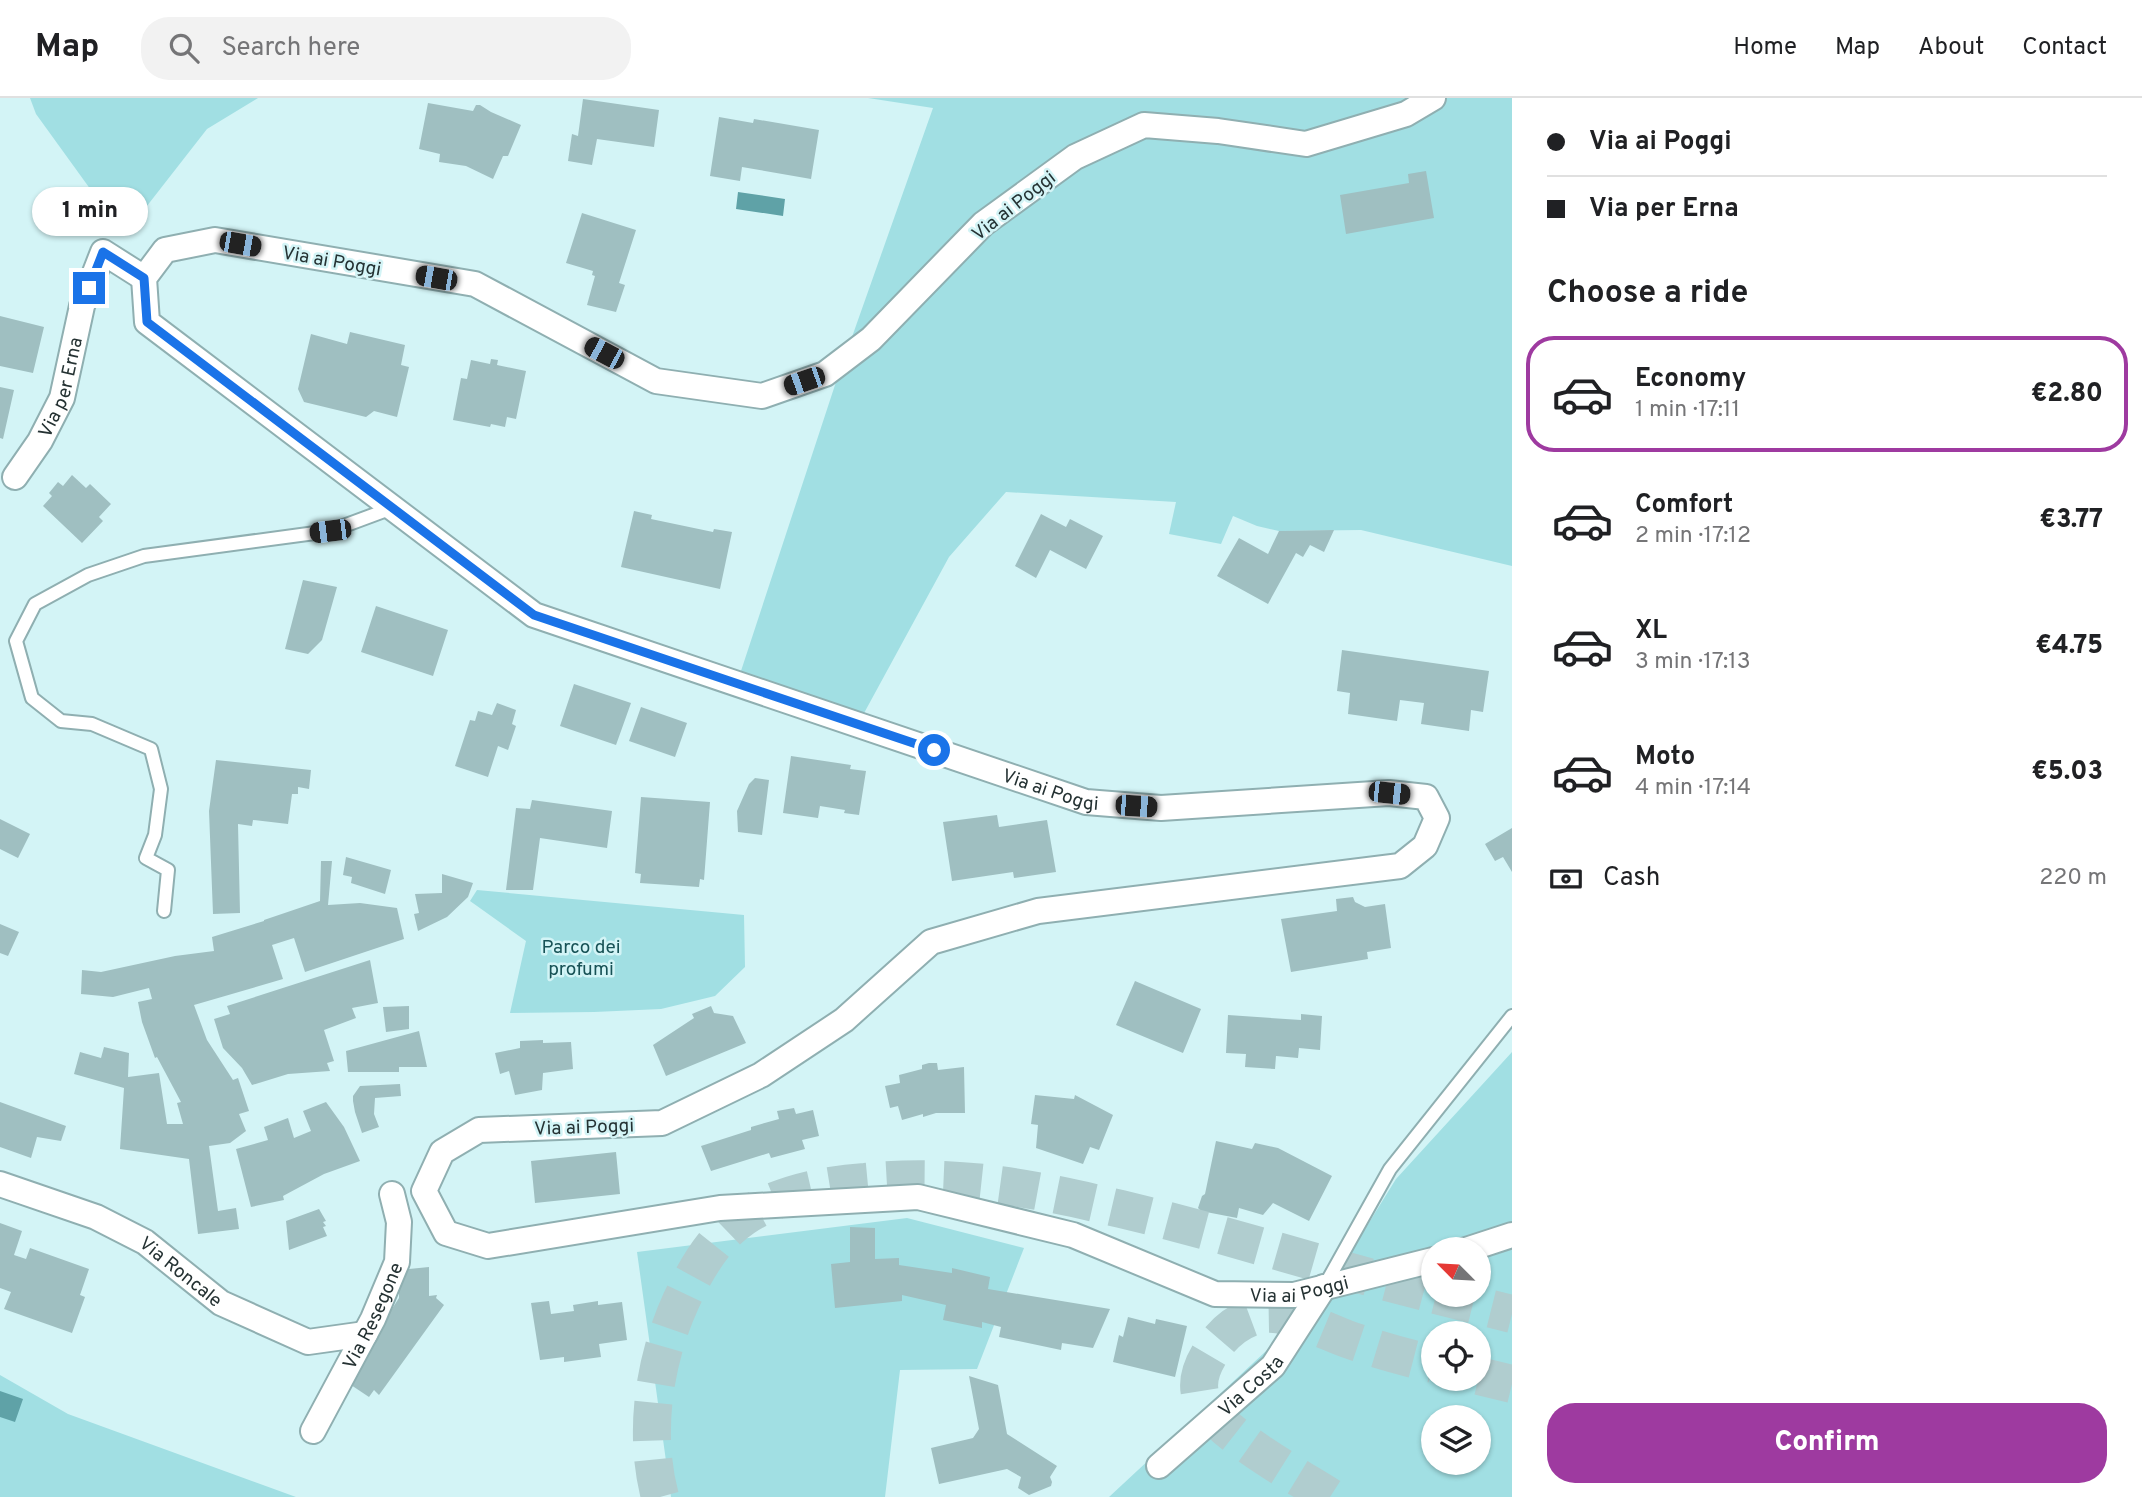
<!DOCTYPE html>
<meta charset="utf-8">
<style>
body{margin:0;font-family:Overpass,sans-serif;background:#f2f2f2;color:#202124;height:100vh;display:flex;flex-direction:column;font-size:26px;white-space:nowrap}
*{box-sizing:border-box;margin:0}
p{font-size:23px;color:#757577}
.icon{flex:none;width:38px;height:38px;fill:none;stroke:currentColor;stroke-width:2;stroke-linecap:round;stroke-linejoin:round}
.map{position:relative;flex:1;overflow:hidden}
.panel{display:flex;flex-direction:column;background:#fff;width:630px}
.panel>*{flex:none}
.hud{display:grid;align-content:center;height:154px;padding:0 35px;background:#fff}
.needle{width:46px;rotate:294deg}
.tools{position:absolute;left:1421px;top:1139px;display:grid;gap:14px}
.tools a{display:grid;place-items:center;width:70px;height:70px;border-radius:50%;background:#fff;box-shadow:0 2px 5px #0004;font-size:35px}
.end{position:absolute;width:32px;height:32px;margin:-16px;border:9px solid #1a73e8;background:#fff;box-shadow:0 0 0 4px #fff}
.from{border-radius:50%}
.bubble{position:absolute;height:49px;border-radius:24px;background:#fff;box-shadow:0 2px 5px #0004;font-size:23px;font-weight:800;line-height:49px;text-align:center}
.car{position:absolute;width:21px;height:42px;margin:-21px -10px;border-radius:9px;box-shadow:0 0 5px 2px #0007;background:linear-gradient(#222 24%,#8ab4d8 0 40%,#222 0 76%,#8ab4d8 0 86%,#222 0)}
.hud b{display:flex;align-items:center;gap:24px;height:66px;font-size:26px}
.hud b+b{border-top:2px solid #e0e0e0}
.hud i{width:18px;height:18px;background:#202124}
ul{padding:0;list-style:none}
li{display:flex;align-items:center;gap:21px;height:116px;margin:0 14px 10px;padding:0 21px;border:4px solid transparent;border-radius:28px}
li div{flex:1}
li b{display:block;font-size:26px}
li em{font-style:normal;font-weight:800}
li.active{border-color:#9e3aa0}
li>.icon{width:63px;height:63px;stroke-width:1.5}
h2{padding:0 35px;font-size:32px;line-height:84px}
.pay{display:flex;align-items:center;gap:18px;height:77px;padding:0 35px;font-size:26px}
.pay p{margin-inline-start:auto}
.primary-button{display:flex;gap:14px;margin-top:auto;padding:14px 35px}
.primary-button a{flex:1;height:80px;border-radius:28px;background:#9e3aa0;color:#fff;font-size:28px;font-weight:800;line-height:80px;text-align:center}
header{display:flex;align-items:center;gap:42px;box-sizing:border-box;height:98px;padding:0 35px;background:#fff;border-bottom:2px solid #e0e0e0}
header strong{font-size:33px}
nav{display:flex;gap:38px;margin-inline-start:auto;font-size:24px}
.search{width:490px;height:63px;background:#f2f2f2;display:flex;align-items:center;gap:18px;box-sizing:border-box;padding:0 24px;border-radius:28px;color:#757577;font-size:26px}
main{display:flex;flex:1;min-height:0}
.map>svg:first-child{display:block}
.green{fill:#a1dfe3;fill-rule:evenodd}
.water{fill:#5fa2a7}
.building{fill:#9fbfc1}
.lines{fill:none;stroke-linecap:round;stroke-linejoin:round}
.highway-tunnel{stroke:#b0cdcf;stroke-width:38;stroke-dasharray:38 19;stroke-linecap:butt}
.lane-casing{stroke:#8fafb1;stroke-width:16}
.street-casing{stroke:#8fafb1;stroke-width:28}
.lane{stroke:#fff;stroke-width:12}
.street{stroke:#fff;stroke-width:24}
.route{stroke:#1a73e8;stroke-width:9}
.labels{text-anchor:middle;stroke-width:5;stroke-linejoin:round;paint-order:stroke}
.street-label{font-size:19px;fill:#253233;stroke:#d3f4f6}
.park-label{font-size:19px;fill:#175256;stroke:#d3f4f6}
</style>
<header>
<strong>Map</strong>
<div class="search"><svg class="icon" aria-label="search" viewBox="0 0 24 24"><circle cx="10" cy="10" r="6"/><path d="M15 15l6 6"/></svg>Search here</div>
<nav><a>Home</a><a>Map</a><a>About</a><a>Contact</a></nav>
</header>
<main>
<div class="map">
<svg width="1512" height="1399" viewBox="0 0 1512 1399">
<rect width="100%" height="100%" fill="#d3f4f6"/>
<path class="green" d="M30,0H258L207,31L136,122L96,99L36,16Z
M868,0H1512V468L1361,432L1279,433L1257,428L1233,418L1221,446L1169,436L1176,404L1006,394L949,459L863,617L740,576L835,287L933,10Z
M477,792L744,817L745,869L715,898L661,911L594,914L510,915L526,843L470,803Z
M1512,954V1399H1109L1321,1202L1396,1081ZM1433,1152H1479V1197H1433ZM1433,1236H1479V1281H1433ZM1433,1320H1479V1365H1433Z
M907,1120L1024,1150L977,1271L900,1272L885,1399H671L637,1154Z
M0,1277L68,1316L296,1399H0Z"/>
<path class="water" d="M738,94L785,101L783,118L736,111Z
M0,1293L23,1301L15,1324L0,1319Z"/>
<path class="building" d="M583,1L659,12L654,49L597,41L592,67L568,63L572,36L578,38Z
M428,5L473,13L476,7H480L491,14L521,27L508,58H503L493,81L466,68L439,64L440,56L419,51Z
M719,19L753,25L754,21L819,32L811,81L742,69L740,83L710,78Z
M1426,73L1434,120L1346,136L1340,97L1409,85L1408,76Z
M582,115L636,132L619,185L625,187L616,214L587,207L595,178L592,177L593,173L566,165Z
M0,218L44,229L33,275L0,268Z
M350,234L405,247L401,267L409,269L397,319L374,313L366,319L304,304L298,291L311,236L347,246Z
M491,261L498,262L497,267L526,273L516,321L507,319L505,329L491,326L490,329L453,322L461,280L467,281L471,262L490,266Z
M0,289L14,292L3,341L0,340Z
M72,377L86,390L90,386L111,406L99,419L103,423L82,445L43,408L52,398L49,395L58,384L63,388Z
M634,413L652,417L651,421L713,434L714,431L732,434L720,491L621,469Z
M1041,416L1066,429L1070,421L1103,438L1086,471L1050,452L1036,480L1015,468Z
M1334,432L1324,454L1310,447L1303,459L1296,455L1268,506L1217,478L1239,440L1268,456L1279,433Z
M303,482L337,489L322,542L308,556L285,551Z
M376,508L448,532L433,578L361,554Z
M1342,552L1489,573L1483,614L1471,612L1469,633L1421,626L1424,605L1400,602L1397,623L1348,616L1350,595L1337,593Z
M574,586L631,605L616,647L560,628Z
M497,605L516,612L512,626L516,628L508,652L498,648L488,679L455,668L470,622L475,623L478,613L492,617Z
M641,609L687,625L675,659L629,643Z
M791,658L851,667L850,671L866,673L859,717L844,715L845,712L820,708L818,720L783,715Z
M216,662L311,672L309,691L298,689V696H292L288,726L253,722L252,728L238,726L240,815L213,816L209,713Z
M755,680L769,682L762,737L738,734L737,713L749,686Z
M641,699L710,704L704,782L700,781L699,789L640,785L641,776L635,775Z
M532,702L612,713L607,750L540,740L533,792H506L516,710L530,711Z
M997,717L999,729L1047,722L1056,774L1014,780L1013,774L952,783L943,724Z
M0,721L30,736L18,760L0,751Z
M1512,730V774L1503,759L1495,763L1485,746Z
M346,759L391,772L385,796L351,785L352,779L343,777Z
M321,763H332L328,807L360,805L397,810L404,841L305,874L294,840L272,847L283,881L194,907L207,942L233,982L238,980L249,1013L239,1016L246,1033L230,1045L209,1048L218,1113L236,1110L239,1131L198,1136L189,1061L120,1051L124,990L74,976L80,954L101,960L104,949L129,955L128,979L159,975L167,1026H183L177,1005L181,1004L157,959L155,960L142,924L138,904L152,901L149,890L113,899L81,896L82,872L101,874L175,858L214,853L212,839L264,823V822L320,803Z
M442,776L473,785L468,799L447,819L418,833L414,816L419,815L415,796L442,795Z
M1353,799L1355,804L1365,809L1385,806L1391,850L1367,854L1368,861L1291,874L1281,821L1337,813L1336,801Z
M0,826L19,834L8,858L0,855Z
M370,862L378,905L352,910L356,920L324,932L334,963L327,965L330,973L288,976L252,987L242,970L223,950L214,921L230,916L227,908Z
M1135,883L1201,911L1183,955L1116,927Z
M409,908V931L386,934L383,909Z
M711,908L714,915L733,918L746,945L666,978L653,947L694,920L692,916Z
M1301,916L1322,918L1320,952L1299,950L1298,960L1276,958L1275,971L1245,969L1246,956L1226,955L1228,917L1301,922Z
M419,933L427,969H399V974H348L346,953Z
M543,942V945L571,944L573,971L543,975L542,992L515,997L509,973L500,976L495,955L520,950V943Z
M929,965H937L938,972L964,969L965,1015H936L923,1019V1016L902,1022L898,1008L890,1010L885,988L900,985L899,977L922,971V967Z
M400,986L401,998L375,1000L374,1016L379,1029L362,1035L355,1014L353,1003V998L360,988Z
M1035,997L1074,1001L1075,997L1113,1017L1099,1052L1090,1049L1083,1066L1036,1050L1038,1027L1031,1026Z
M0,1004L66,1028L61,1043L37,1039L31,1060L0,1049Z
M326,1004L344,1029L360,1063L324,1076L283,1098L284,1102L251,1109L236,1051L268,1042L264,1029L288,1020L294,1040L311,1033L303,1013Z
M794,1010L796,1016L813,1012L819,1038L802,1042L805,1051L771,1060L769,1055L711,1073L701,1048L751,1032V1029L779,1021L777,1013Z
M1216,1043L1252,1051L1255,1045L1278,1050L1332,1078L1309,1123L1273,1105L1263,1117L1239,1110L1237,1120L1201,1113L1198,1110L1202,1098L1205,1096Z
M616,1054L620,1096L535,1105L531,1063Z
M319,1111L326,1123L323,1124L326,1128L323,1129L327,1138L289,1152L286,1123Z
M0,1125L22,1133L14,1157L26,1161L30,1150L89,1171L80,1197L85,1199L72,1235L4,1211L11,1194L0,1190Z
M850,1129L875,1130V1161L899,1160V1167L952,1175V1170L990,1179L988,1191L1110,1211L1093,1250L1062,1245L1061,1252L999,1239L1001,1229L982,1224V1230L943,1222L946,1207L902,1197V1203L835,1210L831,1166L850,1164Z
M429,1169V1198L437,1197L436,1200L444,1207L379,1297L374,1292L369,1299L345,1283L399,1200V1172Z
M549,1203L551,1216L574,1213L573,1207L598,1203V1207L622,1204L627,1242L599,1246L601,1259L564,1264V1259L540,1262L531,1205Z
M1128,1219L1155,1226L1156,1221L1187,1228L1175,1279L1113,1264L1119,1237L1123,1239Z
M969,1278L998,1287L1007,1336L1057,1368L1050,1379L1052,1384L1051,1388L1029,1397L1018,1390L1021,1379L1007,1371L939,1386L931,1350L973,1340L979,1331Z"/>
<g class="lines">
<path class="highway-tunnel" d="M1436,1197L1512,1216
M1479,1278L1512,1286
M660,1399C643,1335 654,1262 681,1203C696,1171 714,1139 744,1119C779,1096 823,1087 865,1084C958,1075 1031,1090 1121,1111C1226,1136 1329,1170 1433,1196
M1330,1399C1299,1379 1212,1332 1201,1299C1195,1281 1204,1264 1214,1249C1226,1232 1244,1218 1266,1216C1289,1214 1325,1233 1347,1241C1375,1251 1404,1259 1433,1266"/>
<defs>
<path id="lane" d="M164,813L168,772L146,760L155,737L161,691L151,651L92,626L61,623L32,600L16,543L35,506L88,477L144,458L330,433L392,410
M1324,1189L1390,1071L1512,918"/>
<g id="street">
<path id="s1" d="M1433,0L1406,16L1306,46L1218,33L1144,27L1075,59L983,126L871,241L825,276L762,298L656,283L475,186L215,142L165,152L144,180L147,224L534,517L1086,704L1161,710L1389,695L1426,699L1437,720L1425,748L1400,768L1038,813L931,844L844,922L761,977L662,1025L479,1032L442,1054L424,1093L446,1135L488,1148L720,1110L918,1099L1073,1137L1215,1196L1294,1197L1433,1162"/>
<path id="s2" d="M15,379L40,343L62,300L82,208L103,154L144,180"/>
<path id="s3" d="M0,1086L96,1119L145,1144L221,1205L308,1244L365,1236"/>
<path d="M1466,1152L1512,1137"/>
<path id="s4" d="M313,1333L373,1221L397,1164L399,1124L392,1096"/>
<path id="s5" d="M1159,1368L1273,1268L1324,1189"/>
</g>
</defs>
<use href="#lane" class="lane-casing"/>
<use href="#street" class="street-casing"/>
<use href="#lane" class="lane"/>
<use href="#street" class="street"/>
</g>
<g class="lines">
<path class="route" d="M89,190L103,154L144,180L147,224L534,517L934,652"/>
</g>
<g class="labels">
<g class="street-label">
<text transform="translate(1013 107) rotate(-38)" y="7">Via ai Poggi</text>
<text transform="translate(332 162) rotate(10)" y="7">Via ai Poggi</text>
<text dy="7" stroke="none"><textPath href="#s2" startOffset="102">Via per Erna</textPath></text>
<text dy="7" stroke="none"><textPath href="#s1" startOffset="2511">Via ai Poggi</textPath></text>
<text transform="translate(584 1028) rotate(-2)" y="7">Via ai Poggi</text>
<text dy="7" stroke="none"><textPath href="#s3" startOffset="203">Via Roncale</textPath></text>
<text dy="7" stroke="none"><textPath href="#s1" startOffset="4970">Via ai Poggi</textPath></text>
<text dy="7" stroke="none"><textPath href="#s4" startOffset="130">Via Resegone</textPath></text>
<text dy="7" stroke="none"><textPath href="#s5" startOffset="122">Via Costa</textPath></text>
</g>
<g class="park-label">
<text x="581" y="855">Parco dei<tspan x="581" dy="22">profumi</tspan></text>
</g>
</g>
</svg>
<div class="tools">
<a><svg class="needle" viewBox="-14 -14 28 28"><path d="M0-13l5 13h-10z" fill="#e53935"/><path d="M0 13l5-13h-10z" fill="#757577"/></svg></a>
<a><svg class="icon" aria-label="locate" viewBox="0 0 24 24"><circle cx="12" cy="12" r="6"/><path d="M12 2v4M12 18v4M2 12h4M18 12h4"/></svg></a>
<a><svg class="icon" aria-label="layers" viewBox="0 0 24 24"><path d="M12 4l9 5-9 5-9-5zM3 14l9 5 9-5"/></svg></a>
</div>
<i class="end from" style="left:934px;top:652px"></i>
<i class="end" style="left:89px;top:190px"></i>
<div class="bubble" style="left:32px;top:89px;width:116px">1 min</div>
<i class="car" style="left:240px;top:146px;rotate:100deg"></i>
<i class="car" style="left:436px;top:180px;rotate:280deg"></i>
<i class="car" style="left:604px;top:255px;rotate:298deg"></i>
<i class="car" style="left:804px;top:283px;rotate:251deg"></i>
<i class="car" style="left:330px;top:433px;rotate:263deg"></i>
<i class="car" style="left:1389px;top:695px;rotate:96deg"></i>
<i class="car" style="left:1136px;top:708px;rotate:94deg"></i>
</div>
<section class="panel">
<div class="hud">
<b><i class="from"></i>Via ai Poggi</b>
<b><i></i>Via per Erna</b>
</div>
<h2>Choose a ride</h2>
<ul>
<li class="active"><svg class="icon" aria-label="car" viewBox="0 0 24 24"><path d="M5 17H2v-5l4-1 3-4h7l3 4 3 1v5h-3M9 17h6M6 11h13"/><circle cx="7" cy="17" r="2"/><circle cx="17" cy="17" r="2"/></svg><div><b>Economy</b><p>1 min · 17:11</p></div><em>€2.80</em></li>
<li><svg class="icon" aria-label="car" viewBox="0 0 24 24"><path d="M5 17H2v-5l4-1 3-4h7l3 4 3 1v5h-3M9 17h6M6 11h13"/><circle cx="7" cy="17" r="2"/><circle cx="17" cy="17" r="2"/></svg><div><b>Comfort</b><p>2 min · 17:12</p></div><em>€3.77</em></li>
<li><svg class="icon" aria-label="car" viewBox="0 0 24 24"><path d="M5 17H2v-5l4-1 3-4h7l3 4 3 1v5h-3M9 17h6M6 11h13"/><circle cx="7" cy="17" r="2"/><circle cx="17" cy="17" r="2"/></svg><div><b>XL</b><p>3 min · 17:13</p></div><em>€4.75</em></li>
<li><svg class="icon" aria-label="car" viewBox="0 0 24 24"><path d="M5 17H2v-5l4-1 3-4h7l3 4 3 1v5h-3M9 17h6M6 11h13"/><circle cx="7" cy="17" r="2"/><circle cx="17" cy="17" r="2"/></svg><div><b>Moto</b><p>4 min · 17:14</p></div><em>€5.03</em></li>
</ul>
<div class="pay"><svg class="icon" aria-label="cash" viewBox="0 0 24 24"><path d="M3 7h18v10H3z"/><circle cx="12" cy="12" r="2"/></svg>Cash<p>220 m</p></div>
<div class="primary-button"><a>Confirm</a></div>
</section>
</main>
